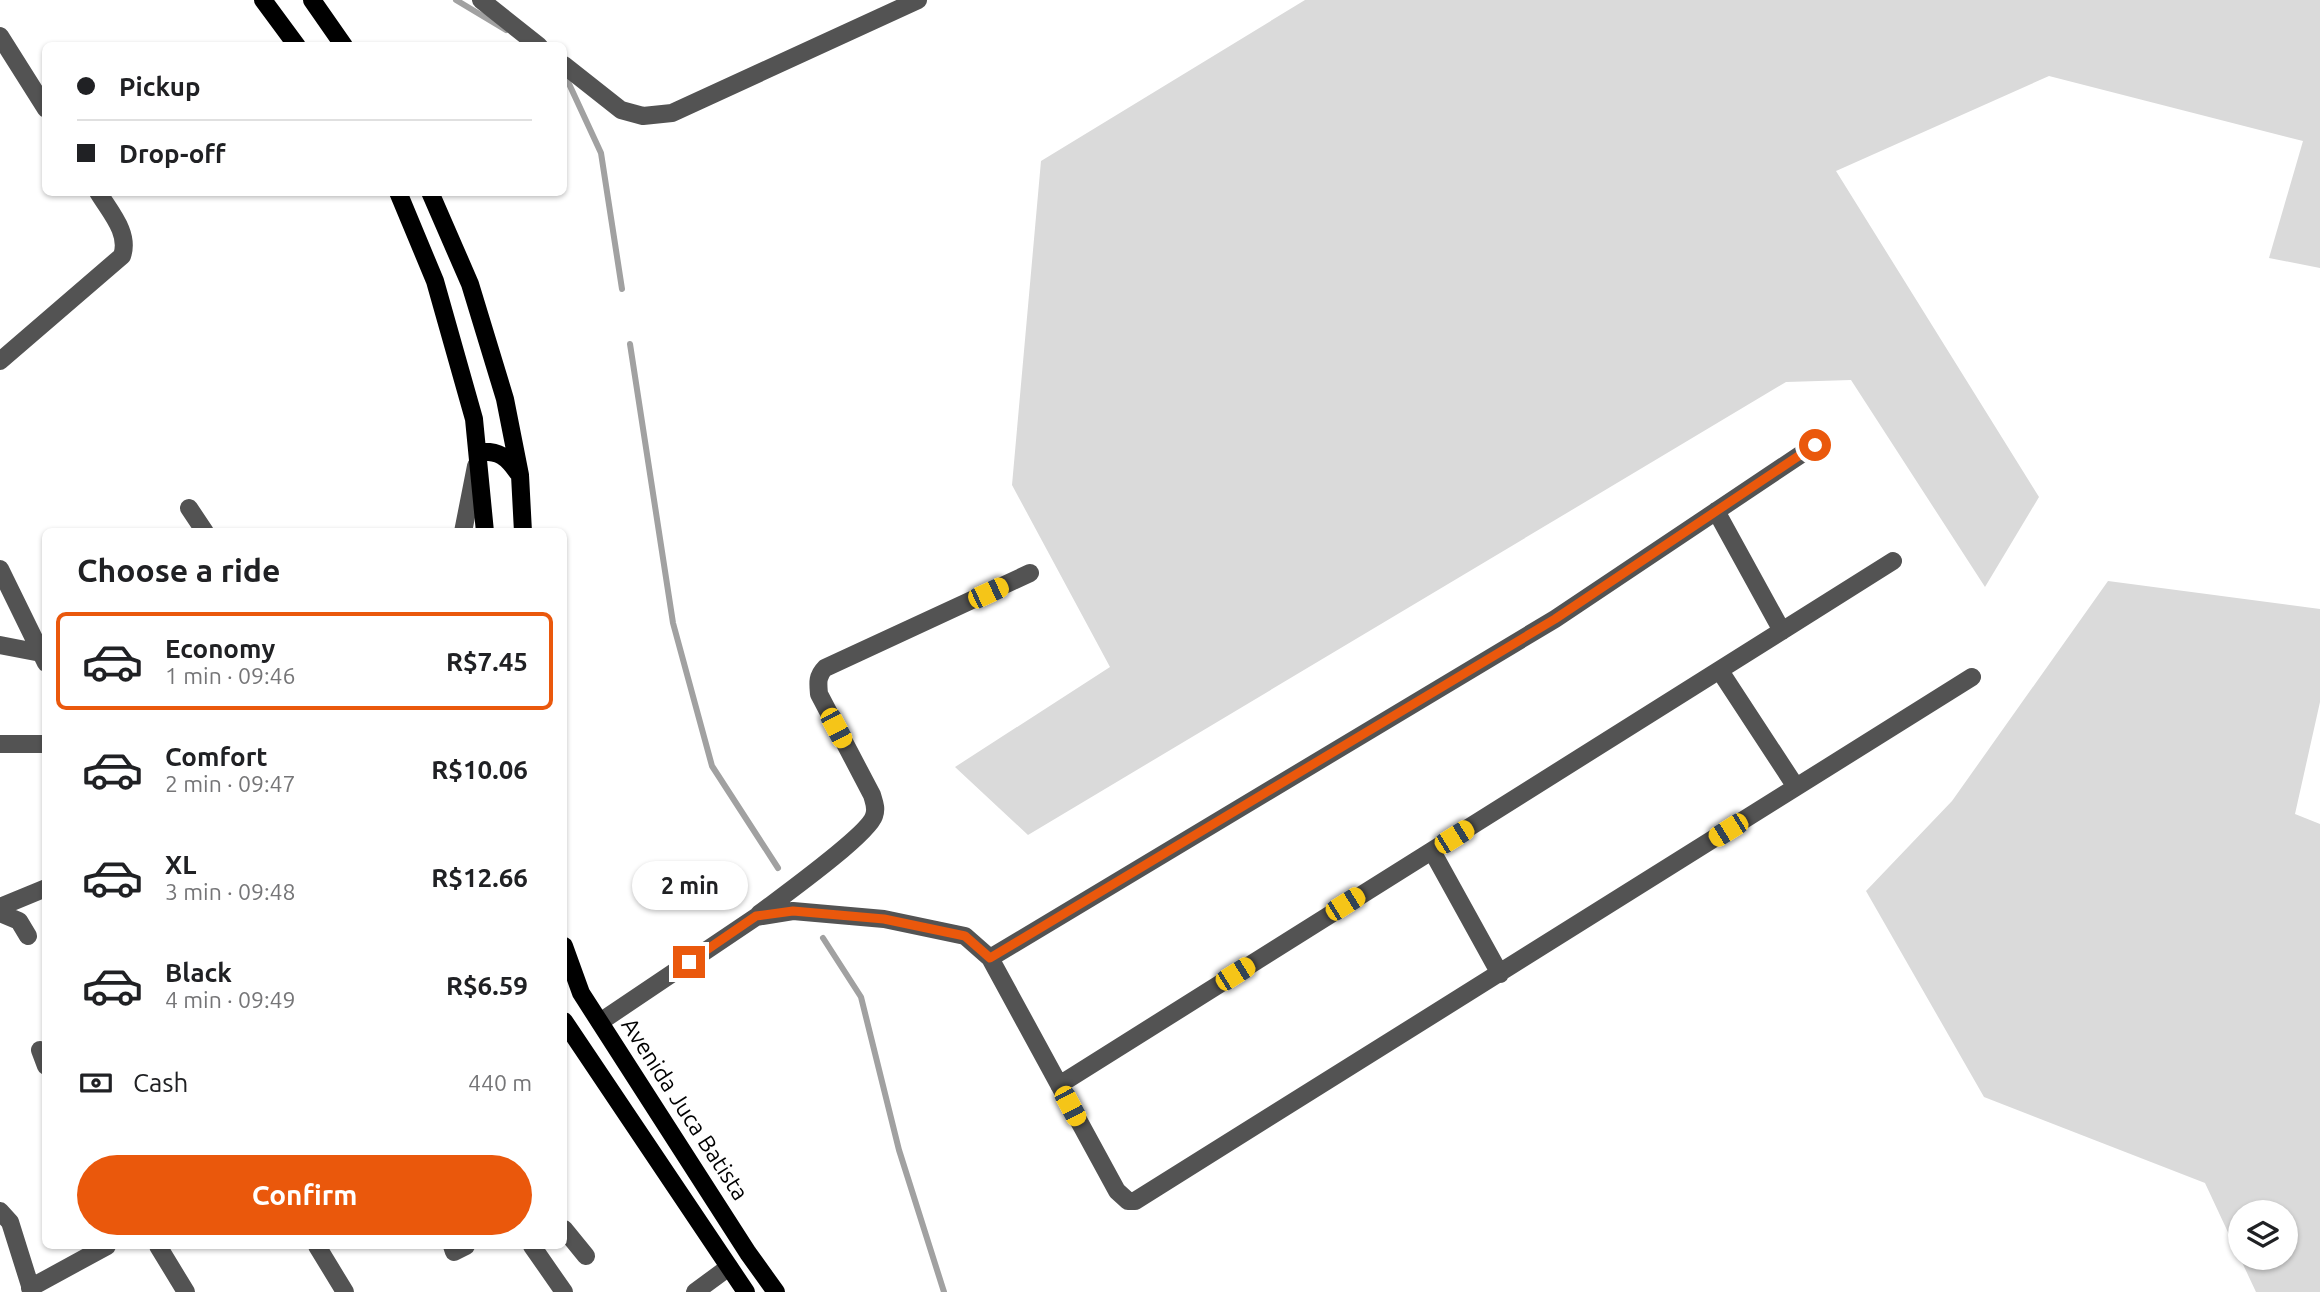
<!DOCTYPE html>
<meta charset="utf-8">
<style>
body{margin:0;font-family:Ubuntu,sans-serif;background:#f2f2f2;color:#202124;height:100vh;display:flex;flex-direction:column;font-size:26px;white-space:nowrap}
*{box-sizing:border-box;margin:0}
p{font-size:23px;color:#757577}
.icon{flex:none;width:38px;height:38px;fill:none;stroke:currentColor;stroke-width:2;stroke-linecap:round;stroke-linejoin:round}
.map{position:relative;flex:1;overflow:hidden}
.sheet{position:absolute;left:42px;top:528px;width:525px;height:721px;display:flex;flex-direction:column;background:#fff;border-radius:10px;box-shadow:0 2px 5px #0004}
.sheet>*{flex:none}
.banner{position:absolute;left:42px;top:42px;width:525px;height:154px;border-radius:10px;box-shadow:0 2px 5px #0004;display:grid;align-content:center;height:154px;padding:0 35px;background:#fff}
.buttons{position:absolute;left:2228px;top:1200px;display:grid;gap:14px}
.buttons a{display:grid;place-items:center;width:70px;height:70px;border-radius:50%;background:#fff;box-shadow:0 2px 5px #0004;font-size:35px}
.end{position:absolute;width:32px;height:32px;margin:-16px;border:9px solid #ea580c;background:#fff;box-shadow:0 0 0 4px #fff}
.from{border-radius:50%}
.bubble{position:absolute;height:49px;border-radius:24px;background:#fff;box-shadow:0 2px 5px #0004;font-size:23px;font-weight:600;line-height:49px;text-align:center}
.car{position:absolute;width:21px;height:42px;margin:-21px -10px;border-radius:9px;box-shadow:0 0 5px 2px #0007;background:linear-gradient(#f5c518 24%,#345 0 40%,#f5c518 0 76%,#345 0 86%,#f5c518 0)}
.banner b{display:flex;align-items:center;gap:24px;height:66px;font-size:26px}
.banner b+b{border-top:2px solid #e0e0e0}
.banner i{width:18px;height:18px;background:#202124}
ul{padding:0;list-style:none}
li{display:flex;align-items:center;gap:21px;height:98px;margin:0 14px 10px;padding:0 21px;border:4px solid transparent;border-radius:10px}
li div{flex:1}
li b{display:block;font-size:26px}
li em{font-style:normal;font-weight:600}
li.on{border-color:#ea580c}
li>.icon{width:63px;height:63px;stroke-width:1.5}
h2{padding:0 35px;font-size:32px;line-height:84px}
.pay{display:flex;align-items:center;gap:18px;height:77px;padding:0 35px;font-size:26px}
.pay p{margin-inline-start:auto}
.button{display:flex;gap:14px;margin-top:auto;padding:14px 35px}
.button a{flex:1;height:80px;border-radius:42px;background:#ea580c;color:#fff;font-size:28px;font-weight:600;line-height:80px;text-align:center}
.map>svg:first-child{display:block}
.green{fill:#dadada}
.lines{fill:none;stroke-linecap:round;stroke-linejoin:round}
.stream{stroke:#a1a1a1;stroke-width:6}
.minor{stroke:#535353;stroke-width:18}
.major{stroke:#000;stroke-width:18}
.route{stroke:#ea580c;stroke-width:9}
.labels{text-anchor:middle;stroke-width:6;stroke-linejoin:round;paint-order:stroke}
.street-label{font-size:23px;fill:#000;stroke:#fff}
</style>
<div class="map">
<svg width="2320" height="1292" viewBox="0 0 2320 1292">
<rect width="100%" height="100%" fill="#fff"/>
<path class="green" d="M1305,0H2320V268L2269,258L2303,141L2049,76L1836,171L2039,497L1985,587L1851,380L1786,382L1028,835L955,767L1110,667L1012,485L1041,161Z
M2108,581L2320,609V702L2295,814L2320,824V1292H2256L2240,1258H2286V1213H2240V1258L2205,1183L1984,1097L1866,891L1952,801Z"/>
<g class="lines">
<path class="stream" d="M456,0L506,30
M564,73L601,153L622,289
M630,344L673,623L712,766L778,868
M823,938L861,997L899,1150L944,1292"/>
<path class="minor" d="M481,0L539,46
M0,36L46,109
M564,65L621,110L643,116L672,113L918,0
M0,361L122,256C130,233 110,212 98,192
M189,508L205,532
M1716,511L1782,631
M463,532L476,466
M0,569L46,663
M0,645L41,653
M1720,671L1796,787
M0,744H46
M1432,851L1500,974
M0,907L46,888
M0,913L19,921L28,936
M759,914C780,898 868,835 874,816C877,808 874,802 872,795L819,694C818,683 817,676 825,668L1030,573
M990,958L1555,619L1815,445
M600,1022L756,917L793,911L884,919L965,936L990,958L1117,1191L1128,1201H1135L1972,677
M40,1050L46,1066
M1059,1085L1893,561
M0,1211L10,1222L32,1292
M564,1229L586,1256
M158,1246L186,1292
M317,1246L345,1292
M452,1246L454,1252L466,1246
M532,1246L564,1292
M30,1288L107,1246
M695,1292L729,1267"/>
<path class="major" d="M263,0L297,46
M312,0L344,46
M398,192L435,281L474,419L485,532
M430,192L470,284L505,399L520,475L523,532
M478,452C499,450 507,457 518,473
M564,946L581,993L748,1253L776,1292
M564,1021L746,1292"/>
</g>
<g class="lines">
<path class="route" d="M689,962L756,916L793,911L884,919L965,936L990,958L1555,619L1815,445"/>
</g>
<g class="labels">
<g class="street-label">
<text transform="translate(685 1109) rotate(57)" y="8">Avenida Juca Batista</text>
</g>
</g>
</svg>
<div class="buttons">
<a><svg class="icon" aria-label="layers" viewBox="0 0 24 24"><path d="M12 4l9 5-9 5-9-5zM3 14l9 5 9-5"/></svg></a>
</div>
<i class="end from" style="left:1815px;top:445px"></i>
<i class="end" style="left:689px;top:962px"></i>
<div class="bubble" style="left:632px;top:861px;width:116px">2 min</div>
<i class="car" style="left:988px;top:593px;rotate:65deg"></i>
<i class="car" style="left:836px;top:728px;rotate:152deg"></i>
<i class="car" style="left:1728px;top:830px;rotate:238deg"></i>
<i class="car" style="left:1454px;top:837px;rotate:58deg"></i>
<i class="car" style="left:1345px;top:904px;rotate:58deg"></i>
<i class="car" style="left:1235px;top:974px;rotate:58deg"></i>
<i class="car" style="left:1070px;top:1106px;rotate:152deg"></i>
<div class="banner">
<b><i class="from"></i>Pickup</b>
<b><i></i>Drop-off</b>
</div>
<section class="sheet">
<h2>Choose a ride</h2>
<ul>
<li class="on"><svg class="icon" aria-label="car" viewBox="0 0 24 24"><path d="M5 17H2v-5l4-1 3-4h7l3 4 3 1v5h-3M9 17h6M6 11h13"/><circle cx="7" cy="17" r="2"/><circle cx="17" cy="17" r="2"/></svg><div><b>Economy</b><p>1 min · 09:46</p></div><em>R$7.45</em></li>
<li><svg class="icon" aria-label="car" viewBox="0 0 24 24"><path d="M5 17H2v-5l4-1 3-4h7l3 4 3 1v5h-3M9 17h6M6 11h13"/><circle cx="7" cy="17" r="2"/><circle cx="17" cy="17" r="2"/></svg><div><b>Comfort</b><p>2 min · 09:47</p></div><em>R$10.06</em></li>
<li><svg class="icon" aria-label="car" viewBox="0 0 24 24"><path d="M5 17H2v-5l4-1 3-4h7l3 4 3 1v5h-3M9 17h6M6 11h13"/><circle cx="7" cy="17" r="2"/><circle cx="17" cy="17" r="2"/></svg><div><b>XL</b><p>3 min · 09:48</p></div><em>R$12.66</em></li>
<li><svg class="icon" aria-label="car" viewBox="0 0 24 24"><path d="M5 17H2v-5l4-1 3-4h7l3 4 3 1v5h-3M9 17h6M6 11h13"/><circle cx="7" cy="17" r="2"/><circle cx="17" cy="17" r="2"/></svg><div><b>Black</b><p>4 min · 09:49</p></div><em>R$6.59</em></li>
</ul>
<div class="pay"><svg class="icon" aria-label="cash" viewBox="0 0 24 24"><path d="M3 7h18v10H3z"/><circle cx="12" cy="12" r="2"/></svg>Cash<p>440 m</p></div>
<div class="button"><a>Confirm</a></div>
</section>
</div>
